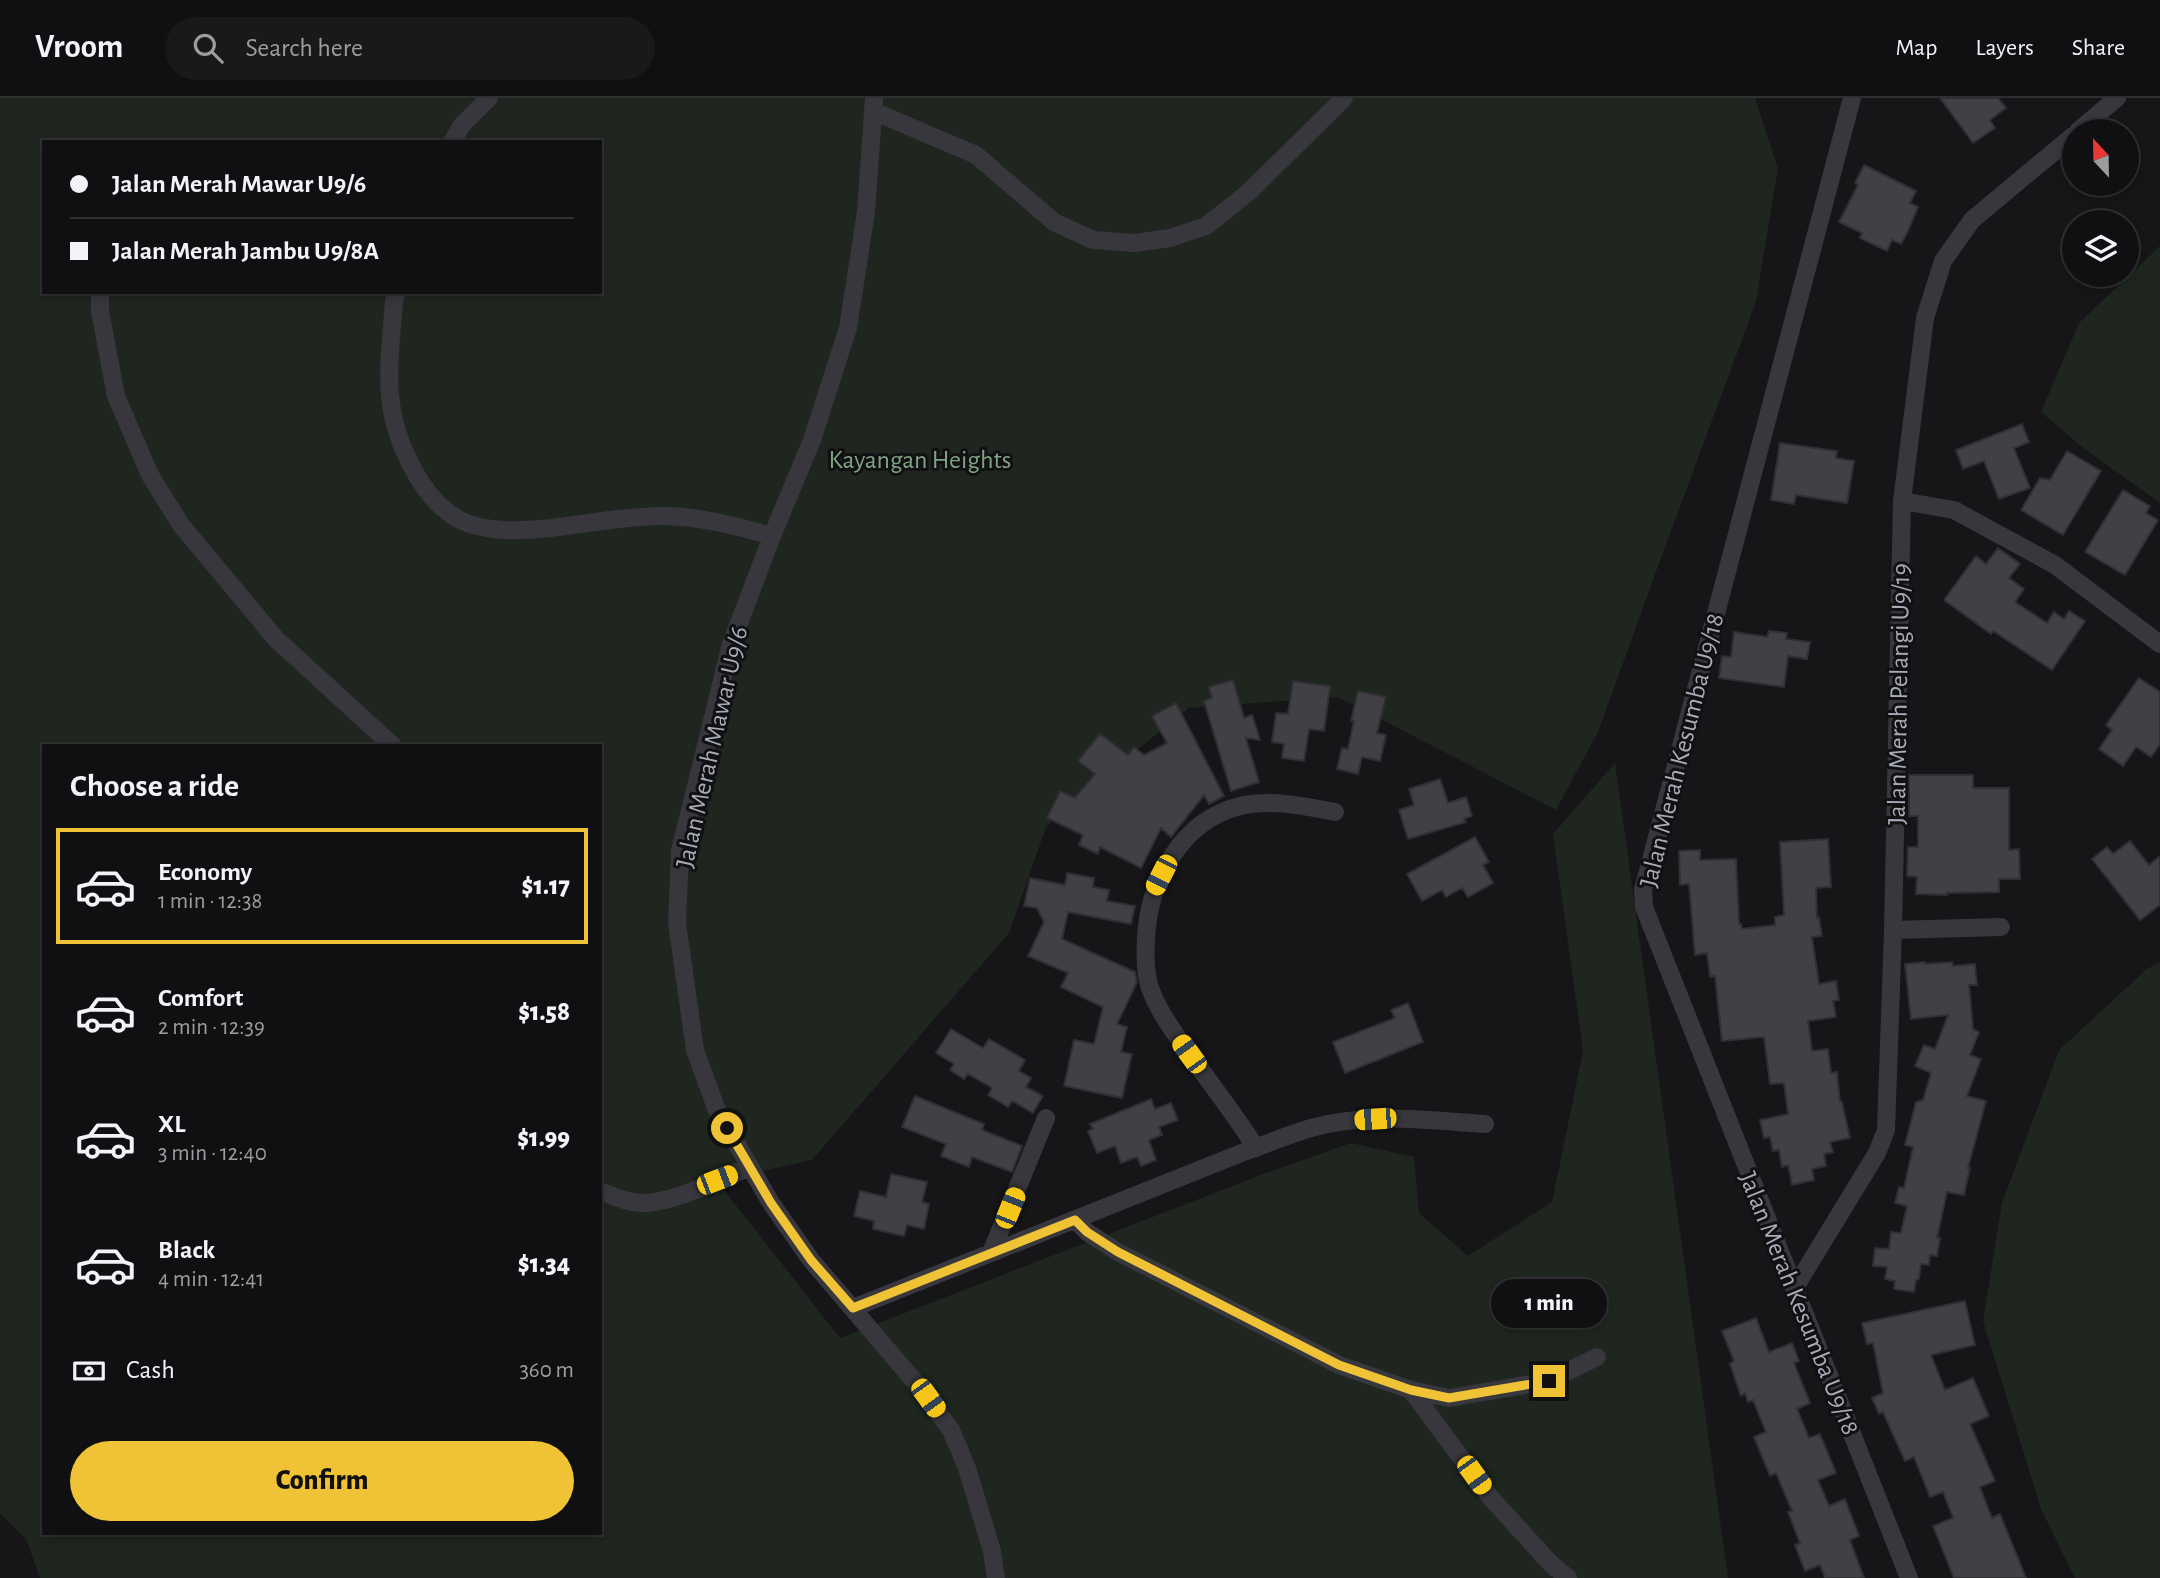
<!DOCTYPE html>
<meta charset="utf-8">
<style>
body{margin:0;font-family:"Alegreya Sans",sans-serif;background:#19191b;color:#f1f3f6;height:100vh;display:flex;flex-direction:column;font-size:26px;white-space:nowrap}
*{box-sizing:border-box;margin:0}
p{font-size:23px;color:#9c9d9f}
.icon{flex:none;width:38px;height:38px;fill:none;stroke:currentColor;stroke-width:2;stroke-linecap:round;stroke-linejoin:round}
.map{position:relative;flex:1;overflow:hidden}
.panel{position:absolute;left:42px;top:646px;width:560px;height:791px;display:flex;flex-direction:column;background:#101012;border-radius:0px;box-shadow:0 4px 10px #0003,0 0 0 2px #303032}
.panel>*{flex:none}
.banner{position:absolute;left:42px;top:42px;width:560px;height:154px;border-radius:0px;box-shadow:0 4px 10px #0003,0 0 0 2px #303032;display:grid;align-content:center;height:154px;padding:0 28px;background:#101012}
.needle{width:46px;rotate:338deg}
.controls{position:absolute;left:2062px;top:21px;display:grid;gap:14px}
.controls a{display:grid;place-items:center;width:77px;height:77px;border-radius:50%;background:#101012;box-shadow:0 4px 10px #0003,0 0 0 2px #303032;font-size:35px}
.end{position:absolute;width:32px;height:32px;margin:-16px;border:9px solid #f0c235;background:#111;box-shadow:0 0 0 4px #111}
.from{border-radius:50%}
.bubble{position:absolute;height:49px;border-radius:24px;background:#101012;box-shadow:0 4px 10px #0003,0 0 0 2px #303032;font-size:23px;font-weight:800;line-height:49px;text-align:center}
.car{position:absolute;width:21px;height:42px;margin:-21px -10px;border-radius:9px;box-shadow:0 0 5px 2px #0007;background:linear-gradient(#f5c518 24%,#345 0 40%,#f5c518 0 76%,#345 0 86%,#f5c518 0)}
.banner b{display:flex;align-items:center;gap:24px;height:66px;font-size:26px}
.banner b+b{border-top:2px solid #303032}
.banner i{width:18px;height:18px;background:#f1f3f6}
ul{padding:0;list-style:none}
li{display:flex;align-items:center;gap:21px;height:116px;margin:0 14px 10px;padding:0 14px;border:4px solid transparent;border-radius:0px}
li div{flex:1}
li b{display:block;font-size:26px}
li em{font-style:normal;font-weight:800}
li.selected{border-color:#f0c235}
li>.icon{width:63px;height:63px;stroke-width:1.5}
h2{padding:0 28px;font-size:32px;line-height:84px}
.pay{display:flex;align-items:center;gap:18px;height:77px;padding:0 28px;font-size:26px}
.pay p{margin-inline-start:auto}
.button{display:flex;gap:14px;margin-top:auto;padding:14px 28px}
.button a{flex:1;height:80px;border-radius:42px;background:#f0c235;color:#111;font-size:28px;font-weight:800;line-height:80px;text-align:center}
header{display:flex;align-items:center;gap:42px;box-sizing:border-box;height:98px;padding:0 35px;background:#101012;border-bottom:2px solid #303032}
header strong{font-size:33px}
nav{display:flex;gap:38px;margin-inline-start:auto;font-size:24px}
.search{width:490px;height:63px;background:#19191b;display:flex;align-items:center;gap:18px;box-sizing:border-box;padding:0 24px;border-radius:38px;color:#9c9d9f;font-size:26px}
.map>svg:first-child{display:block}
.green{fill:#1e261f;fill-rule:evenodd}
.building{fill:#404045;stroke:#303034;stroke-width:2}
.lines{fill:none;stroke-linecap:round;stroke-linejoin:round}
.minor{stroke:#37373d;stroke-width:18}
.route{stroke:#f0c235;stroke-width:9}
.labels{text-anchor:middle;stroke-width:6;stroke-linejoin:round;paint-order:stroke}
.park-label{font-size:26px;fill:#7fa284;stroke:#111113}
.street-label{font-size:26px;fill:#a8abb8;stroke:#111113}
</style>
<header>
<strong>Vroom</strong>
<div class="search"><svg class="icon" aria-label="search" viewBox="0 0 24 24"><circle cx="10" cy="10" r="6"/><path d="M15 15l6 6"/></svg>Search here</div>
<nav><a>Map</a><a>Layers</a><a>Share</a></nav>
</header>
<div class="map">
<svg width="2160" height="1480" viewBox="0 0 2160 1480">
<rect width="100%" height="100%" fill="#161618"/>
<path class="green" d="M0,0H1755L1778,71L1756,204L1665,449L1598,634L1556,712L1338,599L1189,610L1081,697L1046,729L1009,835L812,1062L717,1083L840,1240L1261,1077L1351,1045L1414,1059L1419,1115L1468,1158L1552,1104L1583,953L1553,736L1615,665L1728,1480H40L26,1441L0,1416ZM44,44H600V194H44ZM44,648H600V1435H44Z
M2160,148V405L2082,349L2041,314L2079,225Z
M2160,864V1480H2075L2041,1411L1983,1223L2002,1105L2059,952L2147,871Z"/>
<path class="building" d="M1940,0H1998L2006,10L1990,22L1995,30L1973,45Z
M1864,67L1916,93L1910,105L1918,109L1908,133L1901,146L1892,142L1887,153L1860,140L1862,135L1839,124L1858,87L1855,85Z
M2022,326L2029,344L2014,350L2030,390L1999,401L1984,363L1963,371L1956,352Z
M1780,345L1837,353L1836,360L1854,363L1847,405L1796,397L1794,406L1771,402Z
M2067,353L2101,373L2063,437L2021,412L2040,380L2050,382Z
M2123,392L2150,408L2146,415L2158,422L2125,477L2085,454Z
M1998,450L2020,466L2009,480L2024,491L2015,504L2047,525L2054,514L2064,521L2069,513L2085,523L2052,572L1993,533L1991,536L1944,502L1976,458L1986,466Z
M1769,533L1787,535L1786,541L1810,544L1807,561L1788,558L1784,589L1719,580L1722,558L1731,559L1734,534L1767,539Z
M2139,580L2160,594V646L2151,659L2136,649L2123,668L2099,651L2112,632L2106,627Z
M1233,582L1244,620L1252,617L1260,642L1246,640L1259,684L1231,693L1204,603L1212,600L1209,589Z
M1293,583L1330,588L1324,633L1309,631L1304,663L1282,660L1284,646L1272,644L1276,615L1288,616Z
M1358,593L1386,599L1377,635L1386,637L1380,663L1362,659L1358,676L1337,671L1342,650L1348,651L1354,623H1351Z
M1176,605L1224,698L1209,706L1204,697L1171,739L1161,730L1141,770L1100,749L1098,756L1079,747L1083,737L1047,720L1060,693L1075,700L1095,676L1078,663L1100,636L1128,657L1134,649L1144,657L1167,645L1152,618Z
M1909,677H1973V690H2009V752L2019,751L2020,781H1999V794L1947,795V797L1916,796L1917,779L1907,778L1908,749H1918V718H1909Z
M1440,681L1448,705L1466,699L1472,718L1464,721L1466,724L1408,741L1399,712L1414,707L1409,691Z
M1475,739L1489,764L1483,767L1493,785L1468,799L1462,790L1446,799L1442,792L1422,803L1407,776Z
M1828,741L1831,789L1816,790L1817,820L1819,819L1822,838L1812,839L1819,886L1836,883L1839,902L1833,903L1836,919L1808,923L1812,953L1828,951L1831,975L1837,974L1840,1004H1842L1850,1040L1830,1044L1833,1054L1824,1056L1826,1068L1812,1071L1814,1082L1792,1087L1788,1067L1782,1069L1779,1052L1773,1053L1770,1039L1764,1040L1760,1022L1788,1016L1784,985L1770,986L1764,939L1722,943L1715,878L1710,879L1707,855L1695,857L1689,786L1680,787L1679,753L1700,752V762L1736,761L1739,826H1741L1742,831L1775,827V819L1784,817L1780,744Z
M2130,743L2149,767L2160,758V807L2140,822L2092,761L2107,749L2113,756Z
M1067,775L1094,780L1093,789L1109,792L1107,803L1135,808L1131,826L1068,814L1062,841L1135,874L1137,884L1117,926L1127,929L1121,954L1132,956L1122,1000L1064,988L1074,942L1094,946L1103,909L1061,889L1068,875L1028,858L1044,824L1037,810L1024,808L1030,780L1065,787Z
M1925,864V866L1952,864L1953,868L1975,866L1977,887H1969L1973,931L1979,934L1970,957L1981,961L1967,998L1986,1003L1968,1070H1970L1964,1097L1947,1094L1937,1140H1940L1937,1158L1930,1157L1929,1167L1921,1166L1919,1181L1916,1182L1914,1194L1894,1191L1895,1183L1885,1181L1887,1169L1873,1168L1875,1150L1889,1151L1891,1134L1901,1135L1907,1108L1895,1105L1899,1089L1904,1090L1913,1049L1905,1047L1916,1004L1923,1002L1931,975L1915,968L1924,947L1935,951L1948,917L1911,921L1905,866Z
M1408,905L1423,944L1345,975L1333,944L1395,920L1391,912Z
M951,931L983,950L989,941L1025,962L1019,973L1031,980L1026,989L1043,998L1033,1015L1012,1003L1008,1009L988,997L992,990L968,976L964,981L950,972L954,966L936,955Z
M915,998L984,1026L982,1032L1022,1048L1012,1074L972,1059L969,1069L941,1058L946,1046L902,1029Z
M1151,1001L1155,1011L1171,1005L1178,1022L1159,1029L1162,1037L1149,1042L1156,1062L1141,1068L1137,1059L1121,1065L1115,1048L1097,1055L1088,1033L1093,1031L1090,1026Z
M891,1076L927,1084L922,1104L929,1106L924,1131L907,1127L904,1138L873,1131L874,1123L854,1118L860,1093L886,1099Z
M1965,1203L1975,1247L1931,1257L1945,1292L1973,1280L1989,1318L1970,1326L1995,1383L1980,1389L1992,1420L2000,1416L2026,1480H1954L1933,1428L1953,1420L1943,1394L1930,1399L1914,1359L1905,1363L1883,1314L1879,1316L1872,1300L1883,1295L1873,1245L1867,1246L1862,1225Z
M1756,1220L1769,1254L1792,1245L1799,1263L1794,1265L1810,1305L1797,1311L1809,1340L1820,1336L1836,1375L1818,1382L1829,1408L1845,1401L1859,1438L1850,1442L1864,1480H1825L1820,1467L1805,1473L1795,1447L1800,1445L1788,1414L1792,1413L1776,1375L1770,1378L1754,1339L1766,1334L1753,1302L1748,1304L1745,1295L1741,1298L1730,1266L1734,1263L1722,1233Z"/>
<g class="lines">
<path class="minor" d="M874,0L866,114L848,230L812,342L772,438L731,546L680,753L677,825L695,952L716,1010L771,1105L811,1162L916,1285L951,1332L967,1370L992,1453L996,1480
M1852,0L1643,792L1644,809L1909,1480
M873,13L976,57L1054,124L1093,142L1135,145L1170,140L1206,128L1250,93L1344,0
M2078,33L2117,0
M452,44L462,27L489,0
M100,194V213L116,298L150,377L181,427L276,541L393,648
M397,194L394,203C392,234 387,267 390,298C394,342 421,403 462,423C475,429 489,431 503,432C557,434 609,418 662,418C700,418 736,428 772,438
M1902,403L1954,412L2055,467L2160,546
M1893,832L2001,829
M1256,1050C1236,1018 1213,989 1191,958C1176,937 1159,915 1150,890C1145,875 1145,858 1146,842C1148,785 1180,723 1240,708C1270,701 1305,708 1335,714
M600,1093C615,1099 631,1106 647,1105C681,1102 719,1081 750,1069
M1075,1122L1087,1134L1118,1154L1339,1267L1411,1292L1449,1300L1549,1283L1597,1259
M991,1155L1046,1020
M1794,1191L1877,1055L1886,1032L1893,832L1902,403L1925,220L1943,163L1972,122L2074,37
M853,1210L1249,1052C1270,1045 1290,1036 1311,1030C1367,1014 1427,1022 1485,1026
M1411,1292L1490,1399L1551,1466L1568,1480"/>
</g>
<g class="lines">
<path class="route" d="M727,1030L771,1105L811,1162L853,1210L1075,1122L1087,1134L1118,1154L1339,1267L1411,1292L1449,1300L1549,1283"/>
</g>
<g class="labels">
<g class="park-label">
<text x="920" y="370">Kayangan Heights</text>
</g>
<g class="street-label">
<text transform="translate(1898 596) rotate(-89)" y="9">Jalan Merah Pelangi U9/19</text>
<text transform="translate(711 649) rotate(-77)" y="9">Jalan Merah Mawar U9/6</text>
<text transform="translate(1681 652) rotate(-76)" y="9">Jalan Merah Kesumba U9/18</text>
<text transform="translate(1800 1205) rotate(68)" y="9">Jalan Merah Kesumba U9/18</text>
</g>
</g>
</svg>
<div class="controls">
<a><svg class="needle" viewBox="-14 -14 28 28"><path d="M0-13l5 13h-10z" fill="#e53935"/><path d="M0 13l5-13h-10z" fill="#9c9d9f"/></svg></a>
<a><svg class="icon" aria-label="layers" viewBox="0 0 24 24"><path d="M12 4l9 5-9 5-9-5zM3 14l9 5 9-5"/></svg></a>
</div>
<i class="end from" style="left:727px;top:1030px"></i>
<i class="end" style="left:1549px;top:1283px"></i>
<div class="bubble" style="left:1491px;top:1181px;width:116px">1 min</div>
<i class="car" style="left:1161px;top:777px;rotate:207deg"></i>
<i class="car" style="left:1189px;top:956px;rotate:324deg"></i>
<i class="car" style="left:1375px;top:1021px;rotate:266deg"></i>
<i class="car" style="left:717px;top:1082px;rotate:69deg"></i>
<i class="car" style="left:1010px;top:1110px;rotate:22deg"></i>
<i class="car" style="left:928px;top:1300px;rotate:144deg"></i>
<i class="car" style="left:1474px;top:1377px;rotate:144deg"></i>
<div class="banner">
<b><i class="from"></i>Jalan Merah Mawar U9/6</b>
<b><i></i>Jalan Merah Jambu U9/8A</b>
</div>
<section class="panel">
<h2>Choose a ride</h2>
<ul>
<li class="selected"><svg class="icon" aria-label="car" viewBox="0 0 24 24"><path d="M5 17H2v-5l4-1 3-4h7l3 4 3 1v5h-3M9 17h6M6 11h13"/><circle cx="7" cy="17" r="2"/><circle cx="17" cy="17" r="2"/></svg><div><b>Economy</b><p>1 min · 12:38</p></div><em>$1.17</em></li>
<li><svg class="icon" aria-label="car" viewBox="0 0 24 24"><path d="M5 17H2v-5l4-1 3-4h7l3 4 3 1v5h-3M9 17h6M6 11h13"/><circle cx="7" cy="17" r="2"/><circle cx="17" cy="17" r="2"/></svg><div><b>Comfort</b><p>2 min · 12:39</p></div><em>$1.58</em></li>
<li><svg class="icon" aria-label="car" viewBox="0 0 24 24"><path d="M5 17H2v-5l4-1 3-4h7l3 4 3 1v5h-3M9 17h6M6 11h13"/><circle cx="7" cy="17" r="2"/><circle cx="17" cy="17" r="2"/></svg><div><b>XL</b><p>3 min · 12:40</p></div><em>$1.99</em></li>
<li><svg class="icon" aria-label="car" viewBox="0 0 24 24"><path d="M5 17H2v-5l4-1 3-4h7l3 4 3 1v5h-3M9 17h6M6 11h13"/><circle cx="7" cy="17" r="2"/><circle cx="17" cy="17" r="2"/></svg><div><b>Black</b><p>4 min · 12:41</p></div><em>$1.34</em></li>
</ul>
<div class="pay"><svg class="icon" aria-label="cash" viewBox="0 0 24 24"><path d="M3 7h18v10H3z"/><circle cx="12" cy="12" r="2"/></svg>Cash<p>360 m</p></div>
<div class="button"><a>Confirm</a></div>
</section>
</div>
